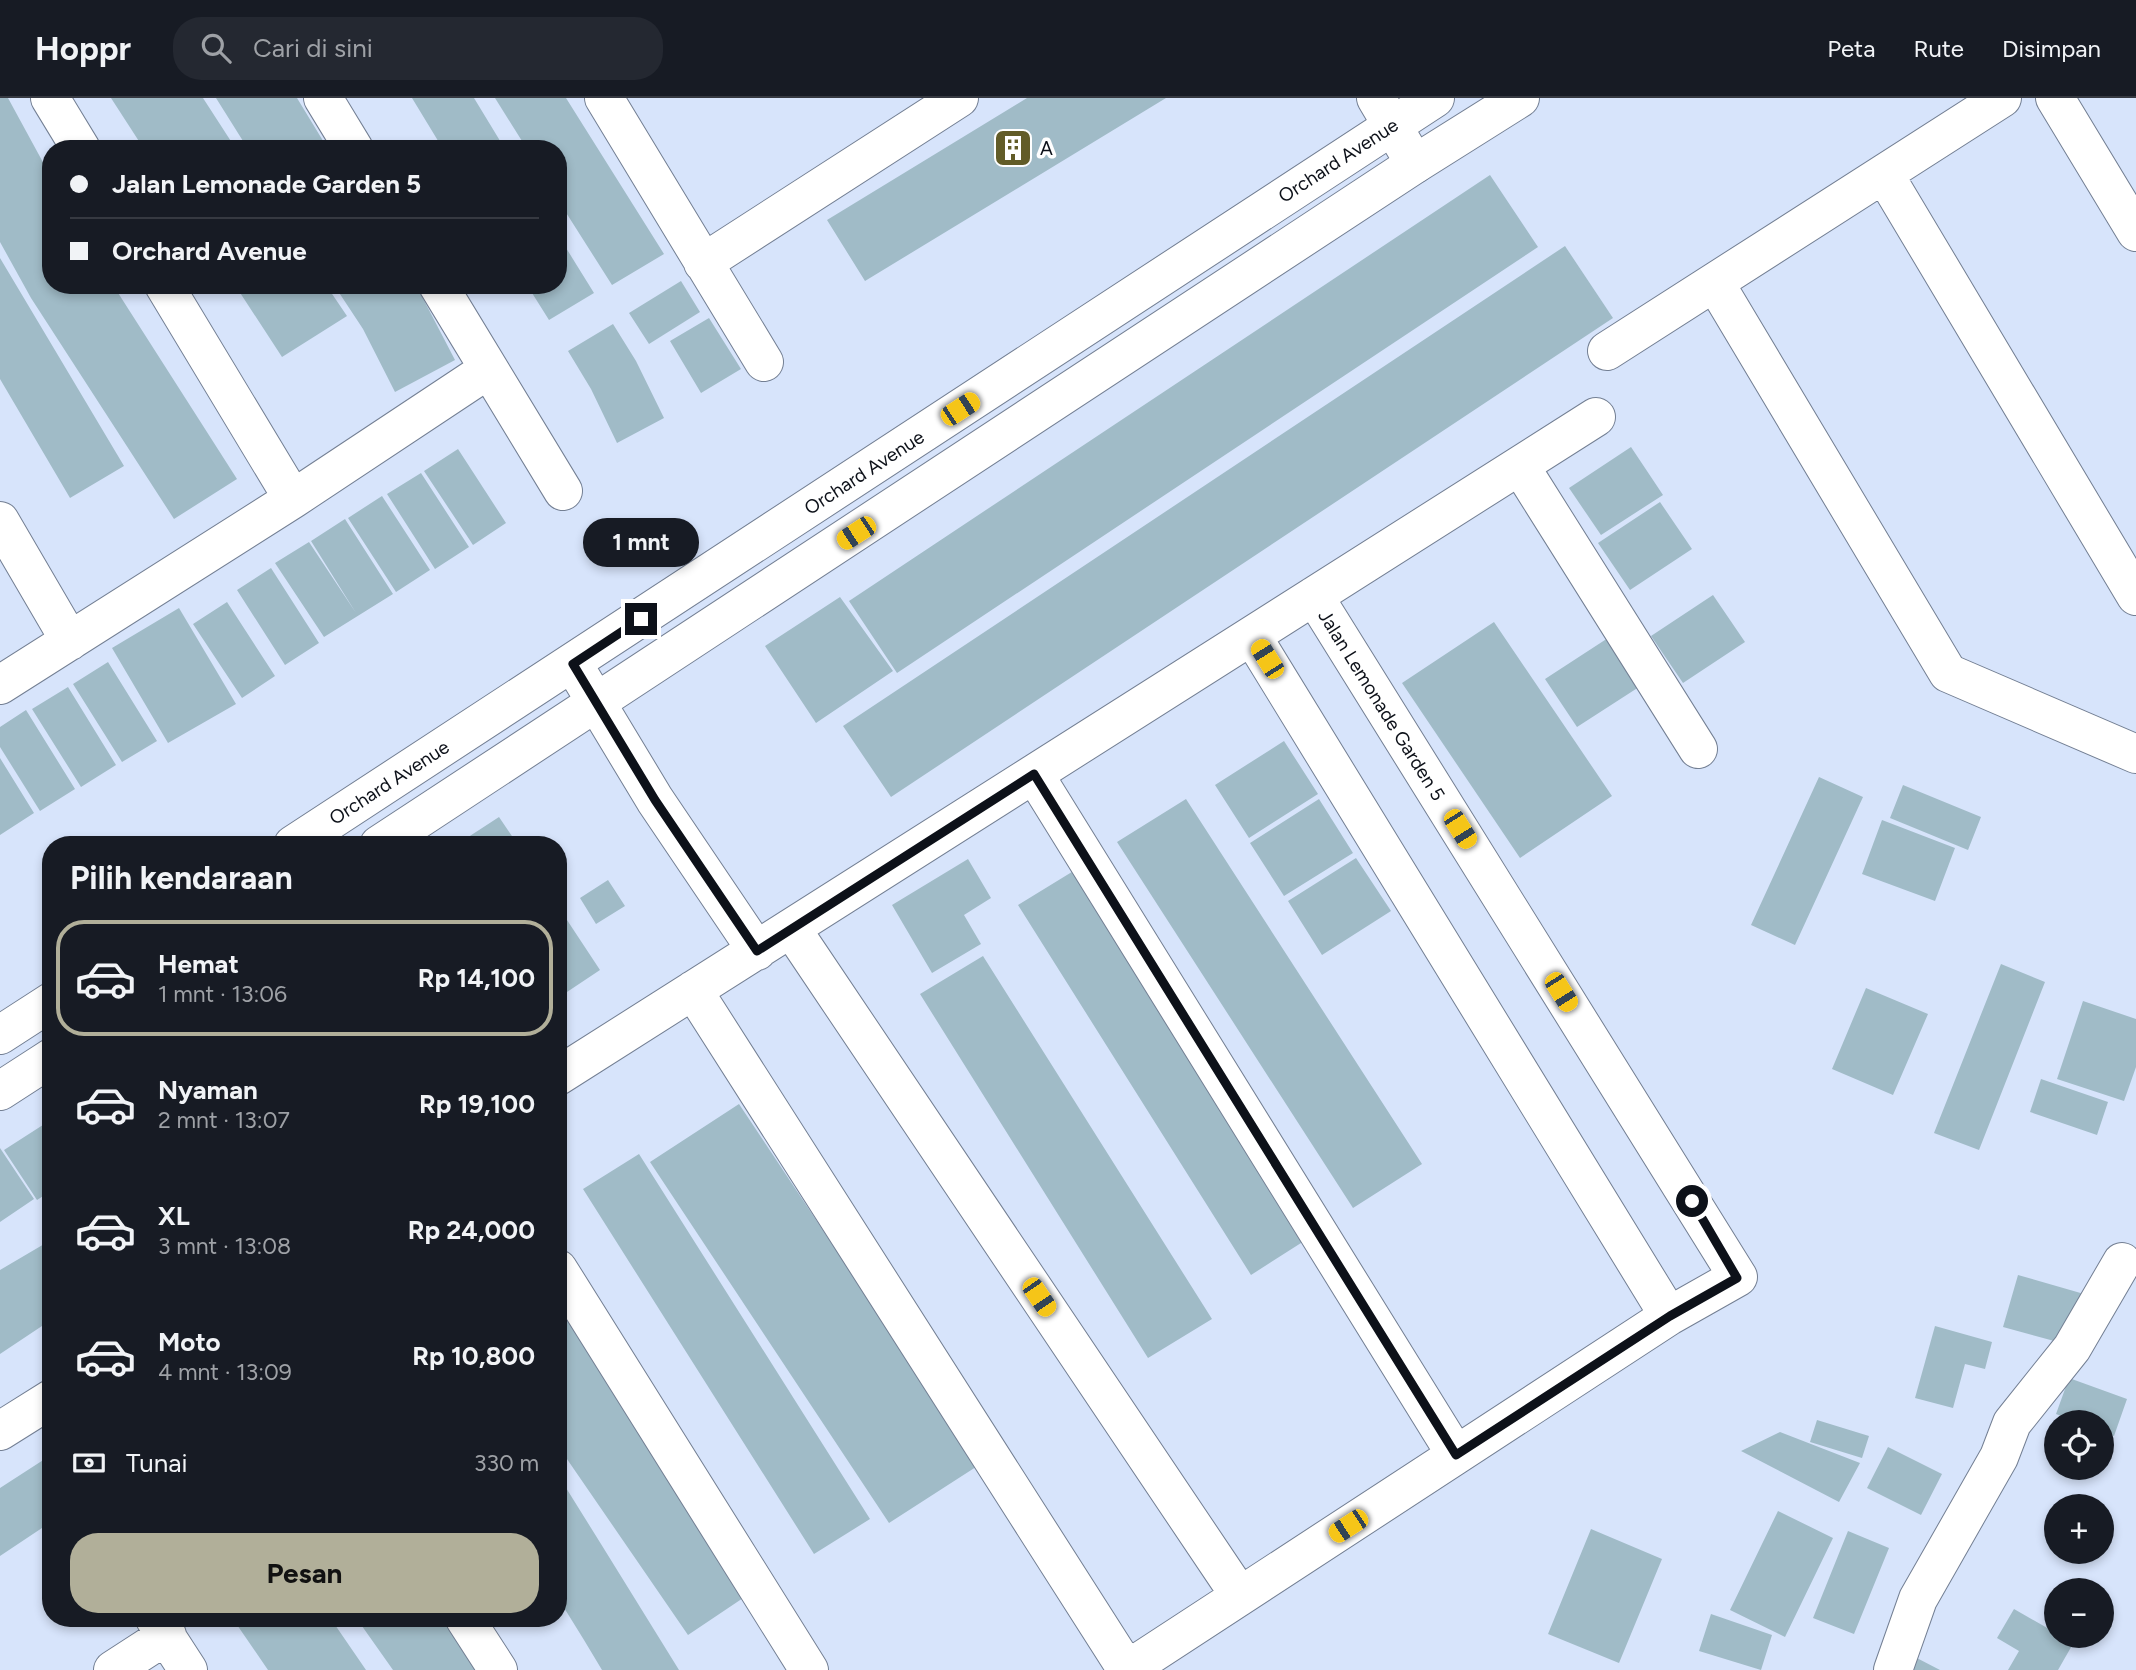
<!DOCTYPE html>
<html lang="id">
<meta charset="utf-8">
<style>
body{margin:0;font-family:Figtree,sans-serif;background:#242831;color:#f1f3f6;height:100vh;display:flex;flex-direction:column;font-size:26px;white-space:nowrap}
*{box-sizing:border-box;margin:0}
p{font-size:23px;color:#9ea1a6}
.icon{flex:none;width:38px;height:38px;fill:none;stroke:currentColor;stroke-width:2;stroke-linecap:round;stroke-linejoin:round}
.map{position:relative;flex:1;overflow:hidden}
.sheet{position:absolute;left:42px;top:738px;width:525px;height:791px;display:flex;flex-direction:column;background:#171b24;border-radius:28px;box-shadow:0 4px 10px #0003}
.sheet>*{flex:none}
.guide{position:absolute;left:42px;top:42px;width:525px;height:154px;border-radius:28px;box-shadow:0 4px 10px #0003;display:grid;align-content:center;height:154px;padding:0 28px;background:#171b24}
.fabs{position:absolute;left:2044px;top:1312px;display:grid;gap:14px}
.fabs a{display:grid;place-items:center;width:70px;height:70px;border-radius:50%;background:#171b24;box-shadow:0 4px 10px #0003;font-size:35px}
.end{position:absolute;width:32px;height:32px;margin:-16px;border:9px solid #0d1119;background:#fff;box-shadow:0 0 0 4px #fff}
.from{border-radius:50%}
.bubble{position:absolute;height:49px;border-radius:24px;background:#171b24;box-shadow:0 4px 10px #0003;font-size:23px;font-weight:700;line-height:49px;text-align:center}
.car{position:absolute;width:21px;height:42px;margin:-21px -10px;border-radius:9px;box-shadow:0 0 5px 2px #0007;background:linear-gradient(#f5c518 24%,#345 0 40%,#f5c518 0 76%,#345 0 86%,#f5c518 0)}
.guide b{display:flex;align-items:center;gap:24px;height:66px;font-size:26px}
.guide b+b{border-top:2px solid #363941}
.guide i{width:18px;height:18px;background:#f1f3f6}
ul{padding:0;list-style:none}
li{display:flex;align-items:center;gap:21px;height:116px;margin:0 14px 10px;padding:0 14px;border:4px solid transparent;border-radius:28px}
li div{flex:1}
li b{display:block;font-size:26px}
li em{font-style:normal;font-weight:700}
li.active{border-color:#b1af99}
li>.icon{width:63px;height:63px;stroke-width:1.5}
h2{padding:0 28px;font-size:32px;line-height:84px}
.pay{display:flex;align-items:center;gap:18px;height:77px;padding:0 28px;font-size:26px}
.pay p{margin-inline-start:auto}
.action{display:flex;gap:14px;margin-top:auto;padding:14px 28px}
.action a{flex:1;height:80px;border-radius:28px;background:#b1af99;color:#111;font-size:28px;font-weight:700;line-height:80px;text-align:center}
header{display:flex;align-items:center;gap:42px;box-sizing:border-box;height:98px;padding:0 35px;background:#171b24;border-bottom:2px solid #363941}
header strong{font-size:33px}
nav{display:flex;gap:38px;margin-inline-start:auto;font-size:24px}
.search{width:490px;height:63px;background:#242831;display:flex;align-items:center;gap:18px;box-sizing:border-box;padding:0 24px;border-radius:28px;color:#9ea1a6;font-size:26px}
.map>svg:first-child{display:block}
.building{fill:#a0bbc7}
.lines{fill:none;stroke-linecap:round;stroke-linejoin:round}
.minor-casing{stroke:#737f93;stroke-width:40}
.tertiary-casing{stroke:#737f93;stroke-width:40}
.minor{stroke:#fff;stroke-width:38}
.tertiary{stroke:#fff;stroke-width:38}
.route{stroke:#0d1119;stroke-width:9}
.labels{text-anchor:middle;stroke-width:7;stroke-linejoin:round;paint-order:stroke}
.poi-label{font-size:19px;fill:#0d1119;stroke:#fff;text-anchor:start}
.street-label{font-size:19px;fill:#0d1119;stroke:#fff}
</style>
<header>
<strong>Hoppr</strong>
<div class="search"><svg class="icon" aria-label="search" viewBox="0 0 24 24"><circle cx="10" cy="10" r="6"/><path d="M15 15l6 6"/></svg>Cari di sini</div>
<nav><a>Peta</a><a>Rute</a><a>Disimpan</a></nav>
</header>
<div class="map">
<svg width="2136" height="1572" viewBox="0 0 2136 1572">
<rect width="100%" height="100%" fill="#d7e4fb"/>
<path class="building" d="M0,0H8L51,79V187H113L237,381L174,421L31,200L0,144Z
M111,0H203L236,51H144Z
M216,0H297L328,51H248Z
M412,0H474L505,51H443Z
M495,0H566L664,156L612,187L558,102V51H527Z
M1027,0H1166L865,183L827,122Z
M1490,77L1538,149L897,575L849,503Z
M558,137L594,195L549,222L527,187H558Z
M1565,148L1613,220L891,699L843,628Z
M0,160L124,368L70,400L0,281Z
M681,183L700,214L649,246L629,215Z
M235,187H326L347,218L282,259Z
M334,187H416L455,262L395,294L363,231Z
M709,220L741,271L701,295L670,243Z
M613,226L636,263L664,320L617,345L591,291L568,253Z
M1631,349L1663,397L1601,437L1569,390Z
M458,351L506,425L473,447L424,373Z
M421,375L469,449L435,471L387,396Z
M382,398L430,472L396,494L348,420Z
M1660,404L1692,451L1630,492L1598,445Z
M345,421L393,496L324,539L275,465L309,444L356,515L311,443Z
M271,470L319,545L285,567L237,492Z
M1713,497L1745,544L1683,585L1651,538Z
M840,499L893,573L816,625L765,548Z
M227,504L275,578L242,600L193,526Z
M179,510L236,606L168,645L112,550Z
M1494,524L1612,698L1520,760L1402,585Z
M1608,540L1639,589L1577,629L1545,581Z
M108,564L157,643L122,664L73,586Z
M68,589L116,667L81,689L32,611Z
M26,612L75,691L40,713L0,649V629Z
M1284,643L1318,696L1249,740L1215,687Z
M0,660L34,715L0,737Z
M1819,679L1863,699L1795,847L1751,827Z
M1903,687L1981,719L1968,752L1890,720Z
M1186,701L1422,1066L1353,1110L1117,744Z
M1319,701L1353,755L1284,798L1250,745Z
M499,719L518,747H456Z
M1882,722L1955,750L1935,803L1862,776Z
M1356,760L1391,813L1322,857L1288,803Z
M968,761L991,800L964,817L981,846L932,875L892,807Z
M1080,769L1312,1138L1251,1177L1018,807Z
M608,782L625,808L596,826L580,800Z
M567,822L600,872L558,900V828Z
M983,858L1212,1221L1148,1260L920,896Z
M2001,866L2045,884L1979,1052L1934,1035Z
M1866,890L1928,916L1893,997L1832,971Z
M2083,903L2136,921V969L2124,1003L2057,981Z
M2041,981L2108,1004L2097,1037L2030,1014Z
M739,1006L979,1367L889,1425L650,1064Z
M46,1025L51,1032V1093L37,1102L4,1052Z
M0,1050L34,1101L0,1124Z
M639,1056L870,1421L814,1456L583,1091Z
M51,1142V1222L0,1256V1172Z
M2018,1177L2084,1196L2069,1247L2003,1229Z
M558,1199L758,1490L688,1537L558,1348Z
M1935,1228L1992,1244L1985,1271L1965,1266L1953,1310L1915,1300Z
M2069,1280L2127,1301L2114,1338L2102,1333V1325H2080L2056,1316Z
M1817,1322L1869,1338L1862,1360L1810,1344Z
M1780,1334L1860,1365L1839,1404L1741,1353Z
M1888,1349L1942,1376L1921,1417L1867,1390Z
M51,1357V1424L0,1458V1390Z
M558,1377L601,1446L679,1572H602L584,1542L558,1500Z
M1778,1413L1833,1440L1785,1539L1730,1512Z
M1591,1431L1662,1461L1619,1565L1548,1536Z
M1848,1433L1889,1450L1854,1536L1813,1520Z
M2014,1511L2056,1535V1538L2074,1544L2058,1572H2008L2019,1553L1997,1540Z
M1711,1516L1772,1537L1761,1572L1699,1553Z
M233,1521H331L366,1572H268Z
M357,1521H442L478,1572H393Z
M1911,1557L1940,1572H1904Z"/>
<g class="lines">
<defs>
<path id="minor" d="M50,0L81,51
M323,0L354,51
M604,0L764,264
M1376,0L1415,66
M2055,0L2136,134
M1884,76L2136,498
M703,165L959,0
M1715,185L1948,575L2136,656
M164,187L293,401
M438,187L563,393
M1607,253L2002,0
M1520,368L1698,651
M0,423L70,543
M1252,538L1669,1218
M573,566L655,702L757,853
M0,587L293,401L489,271
M1034,676L1456,1357
M791,830L1240,1498
M693,892L1127,1572
M558,978L1596,319
M558,1171L809,1572
M0,1333L51,1301
M155,1521L188,1572
M465,1521L498,1572
M113,1572L167,1537
M1127,1572L1669,1218L1738,1179L1314,498
M1893,1572L1918,1501L1999,1359L2012,1325L2072,1250L2122,1164"/>
<path id="tertiary" d="M293,747L1435,0
M379,747L1415,66L1520,0
M0,937L51,904
M0,993L51,960"/>
</defs>
<use href="#minor" class="minor-casing"/>
<use href="#tertiary" class="tertiary-casing"/>
<use href="#minor" class="minor"/>
<use href="#tertiary" class="tertiary"/>
</g>
<g class="lines">
<path class="route" d="M641,521L573,566L655,702L757,853L1034,676L1456,1357L1670,1218L1737,1180L1692,1103"/>
</g>
<defs>
<symbol id="building-square" viewBox="-11 -11 22 22"><rect x="-9" y="-9" width="18" height="18" rx="4" fill="#625c28" stroke="#fff"/><path d="M-4-6H4V6H1V3H-1V6H-4ZM-2.5-4.3h1.7v1.8h-1.7ZM.8-4.3h1.7v1.8H.8ZM-2.5-1h1.7V.8h-1.7ZM.8-1h1.7V.8H.8Z" fill="#fff"/></symbol>
</defs>
<g fill-rule="evenodd">
<use href="#building-square" x="991" y="28" width="44" height="44"/>
</g>
<g class="labels">
<g class="poi-label">
<text x="1040" y="57">A</text>
</g>
<g class="street-label">
<text transform="translate(1338 62) rotate(-33)" y="7">Orchard Avenue</text>
<text transform="translate(864 374) rotate(-33)" y="7">Orchard Avenue</text>
<text transform="translate(1382 607) rotate(58)" y="7">Jalan Lemonade Garden 5</text>
<text transform="translate(389 684) rotate(-33)" y="7">Orchard Avenue</text>
</g>
</g>
</svg>
<div class="fabs">
<a><svg class="icon" aria-label="locate" viewBox="0 0 24 24"><circle cx="12" cy="12" r="6"/><path d="M12 2v4M12 18v4M2 12h4M18 12h4"/></svg></a>
<a>+</a>
<a>−</a>
</div>
<i class="end from" style="left:1692px;top:1103px"></i>
<i class="end" style="left:641px;top:521px"></i>
<div class="bubble" style="left:583px;top:420px;width:116px">1 mnt</div>
<i class="car" style="left:960px;top:311px;rotate:57deg"></i>
<i class="car" style="left:856px;top:435px;rotate:237deg"></i>
<i class="car" style="left:1267px;top:561px;rotate:328deg"></i>
<i class="car" style="left:1460px;top:731px;rotate:148deg"></i>
<i class="car" style="left:1561px;top:894px;rotate:148deg"></i>
<i class="car" style="left:1039px;top:1199px;rotate:146deg"></i>
<i class="car" style="left:1348px;top:1428px;rotate:237deg"></i>
<div class="guide">
<b><i class="from"></i>Jalan Lemonade Garden 5</b>
<b><i></i>Orchard Avenue</b>
</div>
<section class="sheet">
<h2>Pilih kendaraan</h2>
<ul>
<li class="active"><svg class="icon" aria-label="car" viewBox="0 0 24 24"><path d="M5 17H2v-5l4-1 3-4h7l3 4 3 1v5h-3M9 17h6M6 11h13"/><circle cx="7" cy="17" r="2"/><circle cx="17" cy="17" r="2"/></svg><div><b>Hemat</b><p>1 mnt · 13:06</p></div><em>Rp 14,100</em></li>
<li><svg class="icon" aria-label="car" viewBox="0 0 24 24"><path d="M5 17H2v-5l4-1 3-4h7l3 4 3 1v5h-3M9 17h6M6 11h13"/><circle cx="7" cy="17" r="2"/><circle cx="17" cy="17" r="2"/></svg><div><b>Nyaman</b><p>2 mnt · 13:07</p></div><em>Rp 19,100</em></li>
<li><svg class="icon" aria-label="car" viewBox="0 0 24 24"><path d="M5 17H2v-5l4-1 3-4h7l3 4 3 1v5h-3M9 17h6M6 11h13"/><circle cx="7" cy="17" r="2"/><circle cx="17" cy="17" r="2"/></svg><div><b>XL</b><p>3 mnt · 13:08</p></div><em>Rp 24,000</em></li>
<li><svg class="icon" aria-label="car" viewBox="0 0 24 24"><path d="M5 17H2v-5l4-1 3-4h7l3 4 3 1v5h-3M9 17h6M6 11h13"/><circle cx="7" cy="17" r="2"/><circle cx="17" cy="17" r="2"/></svg><div><b>Moto</b><p>4 mnt · 13:09</p></div><em>Rp 10,800</em></li>
</ul>
<div class="pay"><svg class="icon" aria-label="cash" viewBox="0 0 24 24"><path d="M3 7h18v10H3z"/><circle cx="12" cy="12" r="2"/></svg>Tunai<p>330 m</p></div>
<div class="action"><a>Pesan</a></div>
</section>
</div>
